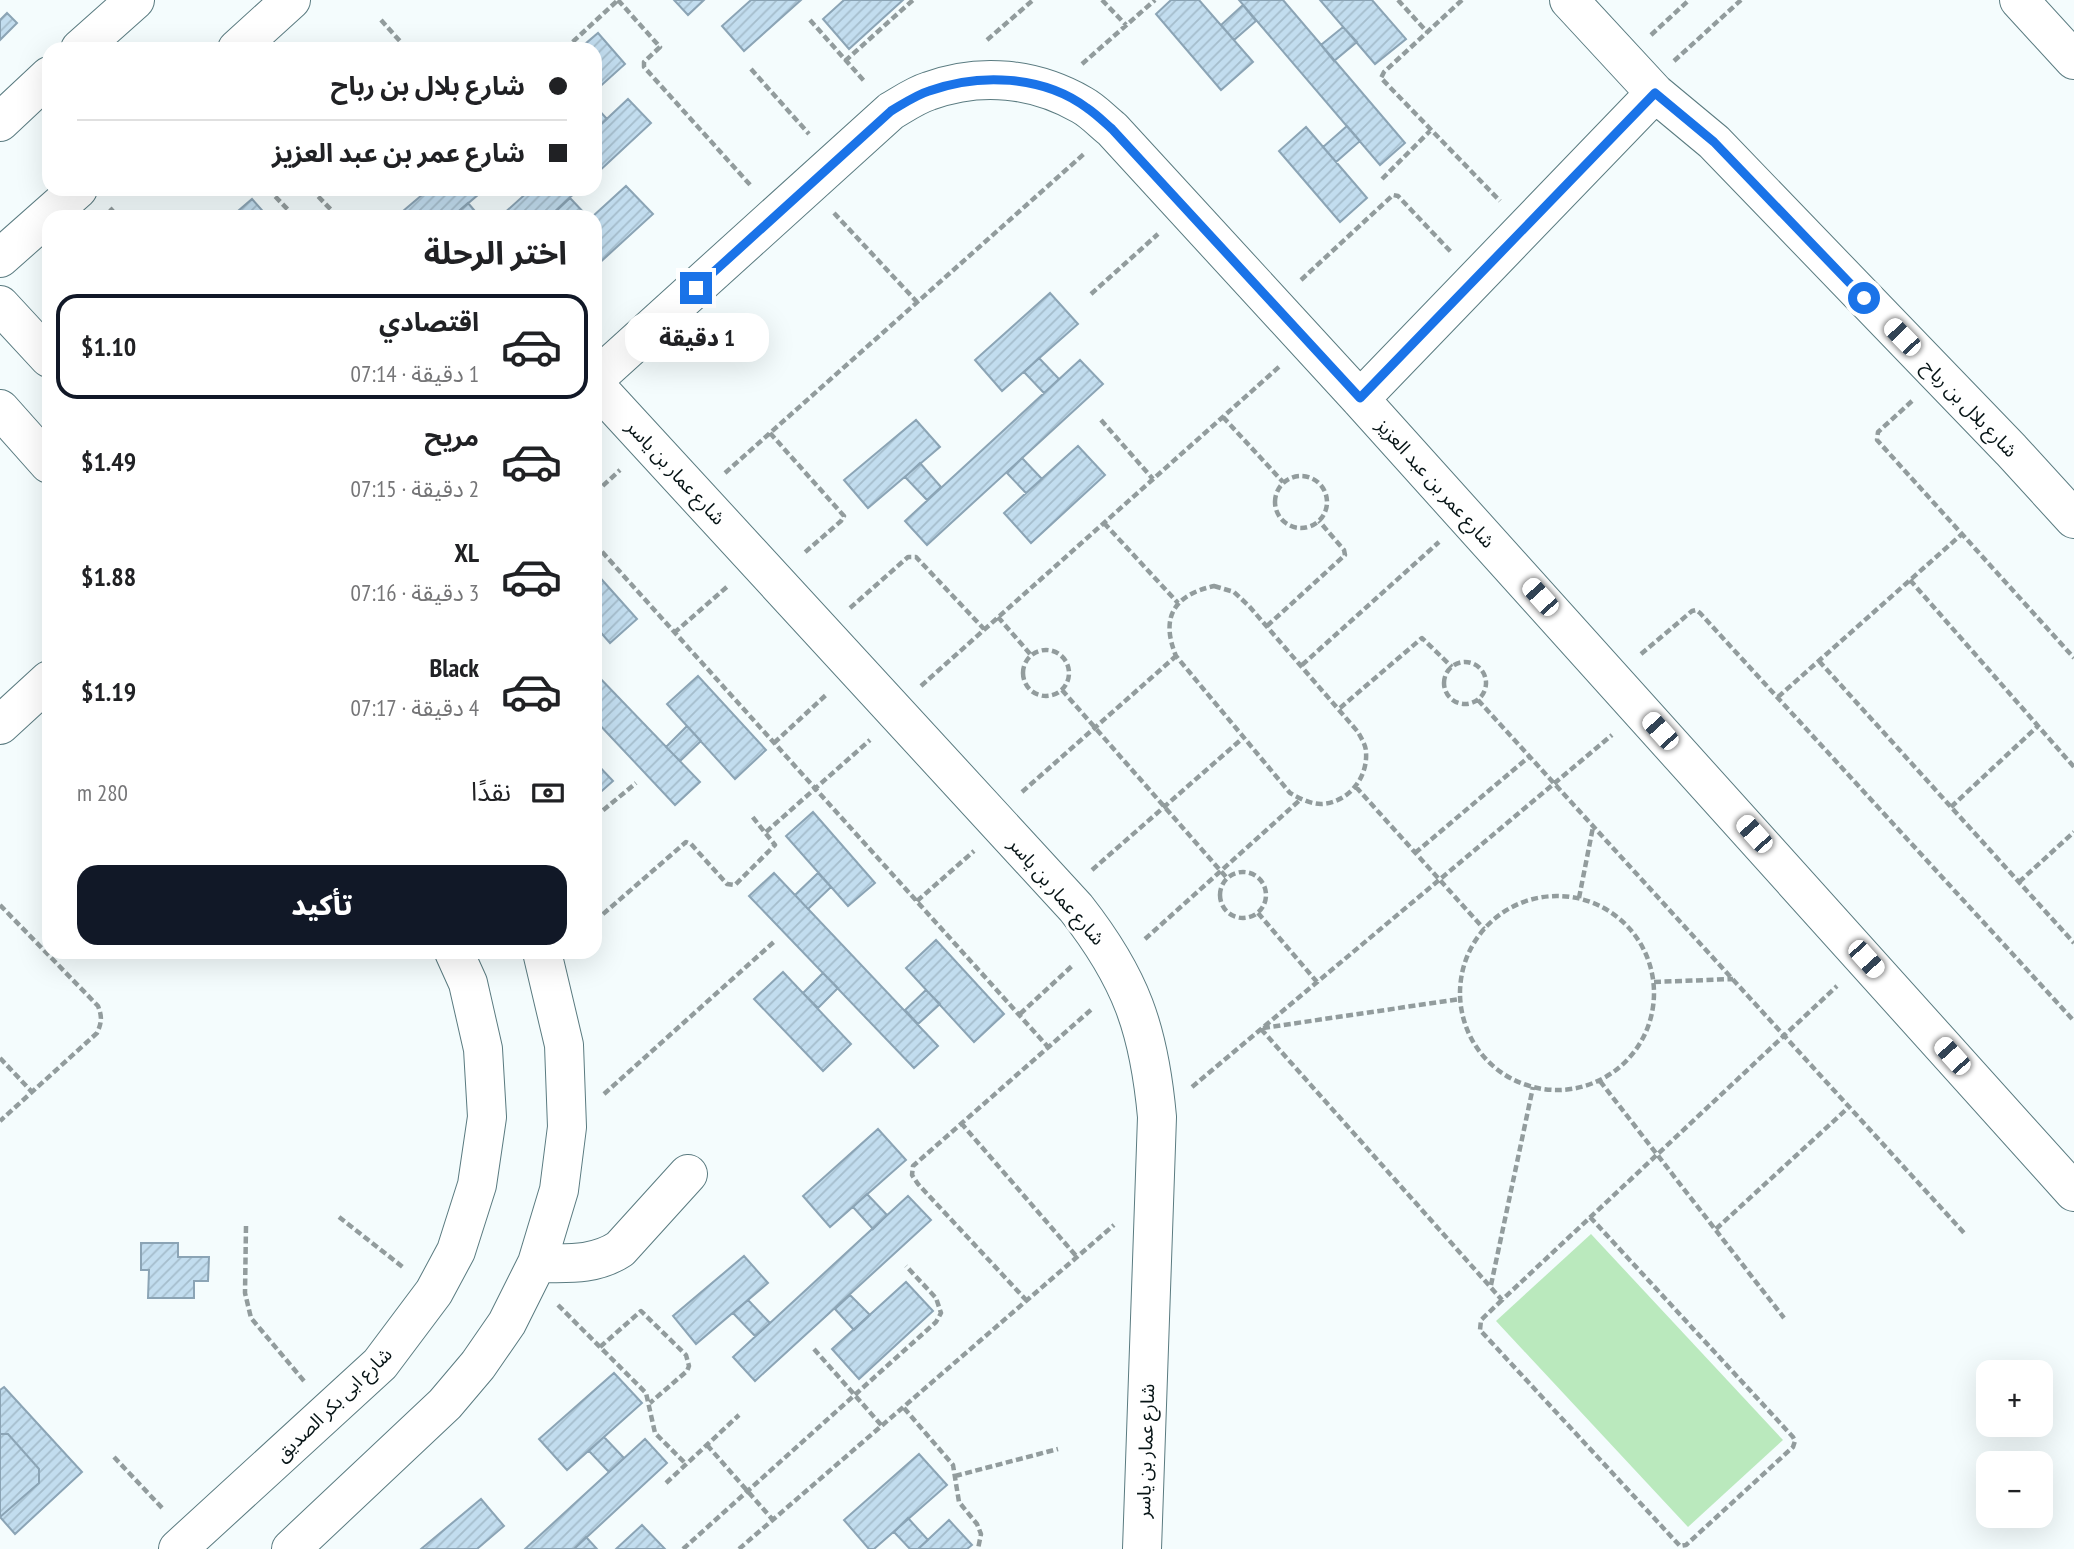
<!DOCTYPE html>
<html lang="ar">
<meta charset="utf-8">
<style>
body{margin:0;font-family:"PT Sans Narrow","Noto Sans Arabic",sans-serif;background:#f2f2f2;color:#202124;direction:rtl;height:100vh;display:flex;flex-direction:column;font-size:26px;white-space:nowrap}
*{box-sizing:border-box;margin:0}
p{font-size:23px;color:#757577}
.icon{flex:none;width:38px;height:38px;fill:none;stroke:currentColor;stroke-width:2;stroke-linecap:round;stroke-linejoin:round}
.map{position:relative;flex:1;overflow:hidden;direction:ltr}
.drawer{position:absolute;left:42px;top:210px;width:560px;height:749px;display:flex;flex-direction:column;background:#fff;border-radius:21px;box-shadow:0 7px 28px #0002;direction:rtl}
.drawer>*{flex:none}
.hud{position:absolute;left:42px;top:42px;width:560px;height:154px;border-radius:21px;box-shadow:0 7px 28px #0002;direction:rtl;display:grid;align-content:center;height:154px;padding:0 35px;background:#fff}
.buttons{position:absolute;left:1976px;top:1360px;display:grid;gap:14px}
.buttons a{display:grid;place-items:center;width:77px;height:77px;border-radius:14px;background:#fff;box-shadow:0 7px 28px #0002;font-size:35px}
.end{position:absolute;width:32px;height:32px;margin:-16px;border:9px solid #1a73e8;background:#fff;box-shadow:0 0 0 4px #fff}
.from{border-radius:50%}
.bubble{position:absolute;height:49px;border-radius:21px;background:#fff;box-shadow:0 7px 28px #0002;font-size:23px;font-weight:800;line-height:49px;text-align:center;direction:rtl}
.car{position:absolute;width:21px;height:42px;margin:-21px -10px;border-radius:9px;box-shadow:0 0 5px 2px #0007;background:linear-gradient(#fff 24%,#345 0 40%,#fff 0 76%,#345 0 86%,#fff 0)}
.hud b{display:flex;align-items:center;gap:24px;height:66px;font-size:26px}
.hud b+b{border-top:2px solid #e0e0e0}
.hud i{width:18px;height:18px;background:#202124}
ul{padding:0;list-style:none}
li{display:flex;align-items:center;gap:21px;height:105px;margin:0 14px 10px;padding:0 21px;border:4px solid transparent;border-radius:21px}
li div{flex:1}
li b{display:block;font-size:26px}
li em{font-style:normal;font-weight:800}
li.on{border-color:#111827}
li>.icon{width:63px;height:63px;stroke-width:1.5}
h2{padding:0 35px;font-size:32px;line-height:84px}
.pay{display:flex;align-items:center;gap:18px;height:77px;padding:0 35px;font-size:26px}
.pay p{margin-inline-start:auto}
.primary-button{display:flex;gap:14px;margin-top:auto;padding:14px 35px}
.primary-button a{flex:1;height:80px;border-radius:21px;background:#111827;color:#fff;font-size:28px;font-weight:800;line-height:80px;text-align:center}
.map>svg:first-child{display:block}
.grass{fill:#bae9bd}
.building{fill:url(#building-hatch);stroke:#8ba4b5;stroke-width:2}
.lines{fill:none;stroke-linecap:round;stroke-linejoin:round}
.minor-casing{stroke:#5a7b80;stroke-width:40}
.path{stroke:#929c9d;stroke-width:4.5;stroke-dasharray:7 3.5;stroke-linecap:butt}
.minor{stroke:#fff;stroke-width:38}
.route{stroke:#1a73e8;stroke-width:9}
.labels{text-anchor:middle;stroke-width:6;stroke-linejoin:round;paint-order:stroke}
.street-label{font-size:19px;fill:#071416;stroke:#fff}
</style>
<div class="map">
<svg width="2074" height="1549" viewBox="0 0 2074 1549">
<defs>
<pattern id="building-hatch" width="6" height="6" patternUnits="userSpaceOnUse" patternTransform="scale(1.75)"><rect width="6" height="6" fill="#c2ddef"/><path d="M-1 1l2-2M0 6l6-6M5 7l2-2" fill="none" stroke="#a5bdcc"/></pattern>
</defs>
<rect width="100%" height="100%" fill="#f4fcfd"/>
<path class="grass" d="M1591,1234L1783,1440L1688,1527L1496,1321Z"/>
<path class="building" d="M674,0H704L688,15Z
M751,0H801L744,51L722,26Z
M844,0H903L849,49L823,19Z
M1171,0H1199L1253,62L1221,90L1156,14Z
M1239,0H1283L1405,143L1380,165Z
M1320,0H1372L1406,39L1375,64Z
M1243,5L1256,21L1234,40L1221,25Z
M7,13L17,23L0,40V20Z
M1343,27L1357,42L1334,61L1321,45Z
M598,33L625,64L595,91V49H579Z
M628,99L651,123L595,175V130Z
M595,106L607,119L595,130Z
M1347,126L1360,141L1336,162L1323,147Z
M1306,127L1367,198L1340,222L1279,151Z
M626,186L653,214L595,267V217H592Z
M429,189H485L452,217H396Z
M531,189H579L549,217H500Z
M570,198L588,217H558L554,213Z
M252,199L268,217H231Z
M468,203L480,217H454L453,216Z
M1050,293L1078,324L1002,391L975,360Z
M1039,358L1059,379L1044,393L1024,372Z
M1080,360L1103,384L927,545L905,521Z
M916,420L940,447L868,508L844,480Z
M1078,446L1105,475L1031,543L1004,513Z
M1022,458L1042,479L1026,493L1007,473Z
M920,463L941,487L927,500L905,477Z
M595,572L637,619L610,643L595,626Z
M595,673L700,782L675,805L595,720Z
M698,676L766,750L735,779L667,704Z
M687,726L701,741L680,761L666,747Z
M595,762L613,781L595,797Z
M813,812L875,883L848,906L786,836Z
M774,873L938,1046L914,1068L749,896Z
M818,873L831,887L808,909L795,895Z
M936,940L1004,1014L974,1042L906,968Z
M783,972L851,1044L823,1071L754,999Z
M823,973L838,988L818,1008L803,993Z
M926,990L940,1004L918,1024L905,1010Z
M878,1129L906,1160L830,1227L803,1196Z
M867,1194L887,1215L873,1229L853,1207Z
M908,1196L931,1220L755,1381L733,1357Z
M141,1243H178V1257H209L208,1281H194V1298H148L149,1270H141Z
M744,1256L768,1283L696,1344L673,1316Z
M906,1282L933,1311L859,1379L832,1349Z
M850,1295L870,1315L854,1330L835,1309Z
M748,1300L770,1323L755,1336L733,1313Z
M614,1373L642,1403L567,1470L539,1439Z
M4,1387L82,1472L15,1534L0,1517L39,1483V1469L8,1434H0V1390Z
M0,1434H8L39,1469V1483L0,1517Z
M604,1437L624,1458L609,1472L589,1451Z
M645,1439L667,1463L574,1549H525Z
M919,1454L947,1485L874,1549H869L844,1520Z
M481,1499L504,1526L477,1549H421Z
M908,1518L928,1540L918,1549H910L894,1532Z
M949,1520L972,1545L967,1549H918Z
M642,1525L665,1549H616Z
M586,1537L597,1549H574Z"/>
<g class="lines">
<defs>
<path id="minor" d="M1569,0L1655,93L1714,142L2011,450L2074,519
M2019,0L2074,60
M80,49L135,0
M237,49L291,0
M0,122L49,76
M0,258L78,189
M0,305L49,358
M595,379L891,111C903,104 916,95 929,91C981,72 1035,78 1082,105C1093,111 1102,121 1112,129L1360,399L2074,1192
M595,385L1076,908C1131,978 1149,1029 1157,1117L1142,1549
M1360,399L1655,93
M0,409L49,464
M0,725L49,680
M537,1263C567,1263 594,1266 620,1249L688,1174
M178,1549L380,1364L434,1292L456,1251L477,1185L487,1117L483,1049L468,983L454,952
M291,1549L445,1404L478,1365L507,1323L537,1263L559,1190L567,1127L564,1045L542,952"/>
</defs>
<use href="#minor" class="minor-casing"/>
<path class="path" d="M618,0L660,47L644,62V67L752,187
M1102,0L1126,25
M1398,0L1427,32
M1462,0L1384,72L1381,78L1500,201
M381,20L407,49
M810,20L865,82
M1651,35L1689,0
M987,40L1033,0
M565,49L618,0
M845,61L913,0
M1674,61L1741,0
M1082,64L1155,0
M751,69L809,134
M1382,179L1430,131
M268,189L295,217
M311,189L338,217
M500,189L502,191
M110,208L118,217
M834,213L917,302
M1301,280L1393,195L1398,196L1451,252
M1091,294L1158,234
M1912,401L1878,432L1877,440L2074,658
M1223,417L1283,482
M1101,420L1153,479
M770,433L844,516L841,521L803,554
M725,473L1085,153
M1275 502a26 26 0 1 1 52 0a26 26 0 1 1-52 0Z
M595,493L620,470
M1104,523L1178,603
M595,544L1048,1047
M1910,580L2074,767
M1214,586L1234,592L1249,606L1358,732C1361,738 1366,745 1366,752C1368,778 1348,803 1321,804C1310,804 1299,798 1290,793L1176,656C1160,617 1174,595 1214,586Z
M850,608L908,557H916L984,629
M998,617L1031,655
M1267,626L1345,555L1344,550L1319,521
M674,633L729,585
M1023 673a23 23 0 1 1 46 0a23 23 0 1 1-46 0Z
M1641,654L1692,611L1696,610L1700,613L2074,1021
M1819,661L2074,943
M1444 683a21 21 0 1 1 42 0a21 21 0 1 1-42 0Z
M1302,665L1439,542
M921,686L1280,366
M1062,690L1226,877
M1778,697L1962,534
M1478,700L1965,1234
M1340,708L1422,638L1452,667
M774,743L827,694
M1356,787L1484,929
M1022,792L1176,656
M1951,807L2038,726
M595,817L636,783
M766,832L870,740
M1415,853L1530,756
M1092,870L1244,737
M1220 895a23 23 0 1 1 46 0a23 23 0 1 1-46 0Z
M2019,882L2074,832
M1460 993a97 97 0 1 1 194 0a97 97 0 1 1-194 0Z
M1579,898L1593,827
M917,901L974,851
M0,905L98,1006C102,1016 102,1022 97,1033L0,1121
M1258,913L1317,982
M595,921L686,842L691,844L727,884L735,885L775,845L751,815
M1145,939L1301,799
M1654,982L1733,979
M1020,1014L1073,965
M1263,1028L1460,999
M1261,1029L1502,1300L1837,986
M0,1058L32,1092
M1600,1081L1784,1318
M1192,1087L1612,735
M604,1094L776,940
M961,1123L1077,1257
M339,1217L404,1268
M246,1226L245,1293L251,1318L304,1381
M1716,1229L1849,1107
M1491,1285L1533,1087
M1502,1300L1481,1320L1480,1330L1680,1546L1686,1545L1793,1447L1795,1441L1793,1437L1590,1217
M1027,1301L918,1184L912,1175L913,1166L1093,1008
M558,1305L646,1393L655,1433L686,1464
M600,1347L641,1311L686,1355L689,1366L687,1371L650,1403
M814,1349L882,1426
M904,1408L953,1465L959,1502L977,1524L981,1534L978,1549
M707,1445L773,1520
M114,1457L164,1510
M955,1476L1058,1449
M666,1483L739,1415
M683,1549L936,1322L941,1313L936,1298L906,1266
M739,1549L1114,1225"/>
<use href="#minor" class="minor"/>
</g>
<g class="lines">
<path class="route" d="M696,288L891,111C903,104 916,95 929,91C979,73 1043,75 1087,108C1096,114 1104,122 1112,129L1360,398L1655,93L1714,142L1864,298"/>
</g>
<g class="labels">
<g class="street-label">
<text transform="translate(1970 408) rotate(46)" y="7">شارع بلال بن رباح</text>
<text transform="translate(676 472) rotate(47)" y="7">شارع عمار بن ياسر</text>
<text transform="translate(1436 483) rotate(48)" y="7">شارع عمر بن عبد العزيز</text>
<text transform="translate(1057 891) rotate(49)" y="7">شارع عمار بن ياسر</text>
<text transform="translate(333 1404) rotate(-44)" y="7">شارع ابى بكر الصديق</text>
<text transform="translate(1145 1451) rotate(-88)" y="7">شارع عمار بن ياسر</text>
</g>
</g>
</svg>
<div class="buttons">
<a>+</a>
<a>−</a>
</div>
<i class="end from" style="left:1864px;top:298px"></i>
<i class="end" style="left:696px;top:288px"></i>
<div class="bubble" style="left:625px;top:313px;width:144px">1 دقيقة</div>
<i class="car" style="left:1902px;top:337px;rotate:316deg"></i>
<i class="car" style="left:1540px;top:597px;rotate:318deg"></i>
<i class="car" style="left:1660px;top:731px;rotate:318deg"></i>
<i class="car" style="left:1754px;top:834px;rotate:318deg"></i>
<i class="car" style="left:1866px;top:959px;rotate:138deg"></i>
<i class="car" style="left:1952px;top:1056px;rotate:318deg"></i>
<div class="hud">
<b><i class="from"></i>شارع بلال بن رباح</b>
<b><i></i>شارع عمر بن عبد العزيز</b>
</div>
<section class="drawer">
<h2>اختر الرحلة</h2>
<ul>
<li class="on"><svg class="icon" aria-label="car" viewBox="0 0 24 24"><path d="M5 17H2v-5l4-1 3-4h7l3 4 3 1v5h-3M9 17h6M6 11h13"/><circle cx="7" cy="17" r="2"/><circle cx="17" cy="17" r="2"/></svg><div><b>اقتصادي</b><p>1 دقيقة · 07:14</p></div><em>$1.10</em></li>
<li><svg class="icon" aria-label="car" viewBox="0 0 24 24"><path d="M5 17H2v-5l4-1 3-4h7l3 4 3 1v5h-3M9 17h6M6 11h13"/><circle cx="7" cy="17" r="2"/><circle cx="17" cy="17" r="2"/></svg><div><b>مريح</b><p>2 دقيقة · 07:15</p></div><em>$1.49</em></li>
<li><svg class="icon" aria-label="car" viewBox="0 0 24 24"><path d="M5 17H2v-5l4-1 3-4h7l3 4 3 1v5h-3M9 17h6M6 11h13"/><circle cx="7" cy="17" r="2"/><circle cx="17" cy="17" r="2"/></svg><div><b>XL</b><p>3 دقيقة · 07:16</p></div><em>$1.88</em></li>
<li><svg class="icon" aria-label="car" viewBox="0 0 24 24"><path d="M5 17H2v-5l4-1 3-4h7l3 4 3 1v5h-3M9 17h6M6 11h13"/><circle cx="7" cy="17" r="2"/><circle cx="17" cy="17" r="2"/></svg><div><b>Black</b><p>4 دقيقة · 07:17</p></div><em>$1.19</em></li>
</ul>
<div class="pay"><svg class="icon" aria-label="cash" viewBox="0 0 24 24"><path d="M3 7h18v10H3z"/><circle cx="12" cy="12" r="2"/></svg>نقدًا<p>280 m</p></div>
<div class="primary-button"><a>تأكيد</a></div>
</section>
</div>
